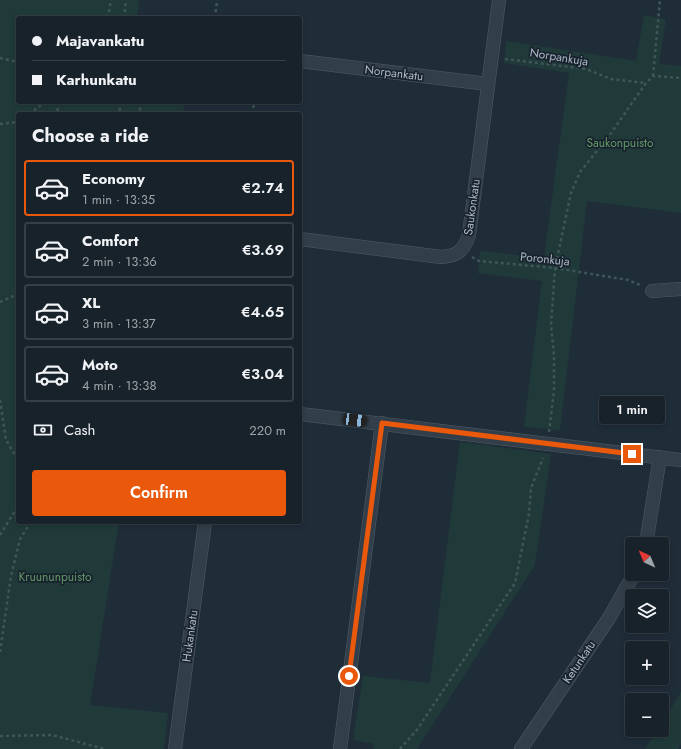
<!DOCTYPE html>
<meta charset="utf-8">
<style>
body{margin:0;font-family:Jost,sans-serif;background:#202a33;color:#f1f3f6;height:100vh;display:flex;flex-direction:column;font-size:15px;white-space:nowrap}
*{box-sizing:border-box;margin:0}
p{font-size:13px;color:#9ea4a9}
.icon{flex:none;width:22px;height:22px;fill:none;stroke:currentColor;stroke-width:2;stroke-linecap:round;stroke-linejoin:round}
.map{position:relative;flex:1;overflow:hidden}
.sheet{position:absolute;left:16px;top:112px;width:286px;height:412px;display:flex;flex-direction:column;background:#17222b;border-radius:4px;box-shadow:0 2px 6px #0003,0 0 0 1px #363f47}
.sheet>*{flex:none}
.top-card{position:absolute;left:16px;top:16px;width:286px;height:88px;border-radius:4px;box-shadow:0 2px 6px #0003,0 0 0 1px #363f47;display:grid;align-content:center;height:88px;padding:0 16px;background:#17222b}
.needle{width:26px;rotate:316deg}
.buttons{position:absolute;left:625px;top:537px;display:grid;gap:8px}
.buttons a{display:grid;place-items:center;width:44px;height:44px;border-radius:4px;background:#17222b;box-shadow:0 2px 6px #0003,0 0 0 1px #363f47;font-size:20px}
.end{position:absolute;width:18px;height:18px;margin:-9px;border:5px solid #ea580c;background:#fff;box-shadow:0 0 0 2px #fff}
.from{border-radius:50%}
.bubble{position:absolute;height:28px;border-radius:4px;background:#17222b;box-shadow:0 2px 6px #0003,0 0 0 1px #363f47;font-size:13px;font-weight:600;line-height:28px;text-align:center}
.car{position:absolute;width:12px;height:24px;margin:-12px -6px;border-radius:5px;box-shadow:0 0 3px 1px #0007;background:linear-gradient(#222 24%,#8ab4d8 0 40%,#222 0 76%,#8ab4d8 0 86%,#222 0)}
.top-card b{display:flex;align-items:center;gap:14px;height:38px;font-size:15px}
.top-card b+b{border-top:1px solid #363f47}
.top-card i{width:10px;height:10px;background:#f1f3f6}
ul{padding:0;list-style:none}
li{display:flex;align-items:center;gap:12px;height:56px;margin:0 8px 6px;padding:0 8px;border:2px solid #363f47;border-radius:4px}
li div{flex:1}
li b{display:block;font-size:15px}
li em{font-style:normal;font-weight:600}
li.current{border-color:#ea580c}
li>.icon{width:36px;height:36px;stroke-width:1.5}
h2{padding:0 16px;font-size:18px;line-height:48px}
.pay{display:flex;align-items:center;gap:10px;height:44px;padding:0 16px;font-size:15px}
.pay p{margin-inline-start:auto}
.action{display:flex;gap:8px;margin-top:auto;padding:8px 16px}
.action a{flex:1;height:46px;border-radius:4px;background:#ea580c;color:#fff;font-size:16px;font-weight:600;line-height:46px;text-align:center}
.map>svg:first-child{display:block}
.green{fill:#203a3a}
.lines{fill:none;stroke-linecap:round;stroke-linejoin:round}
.street-casing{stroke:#505c67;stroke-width:14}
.path{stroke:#3e5657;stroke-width:2.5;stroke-dasharray:3 3;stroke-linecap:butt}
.street{stroke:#323e49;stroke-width:13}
.route{stroke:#ea580c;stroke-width:5}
.labels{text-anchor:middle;stroke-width:3.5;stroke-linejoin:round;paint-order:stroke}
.street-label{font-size:12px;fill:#acb9c6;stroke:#18232e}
.park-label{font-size:12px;fill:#629868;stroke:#18232e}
</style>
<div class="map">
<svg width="681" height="749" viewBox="0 0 681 749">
<rect width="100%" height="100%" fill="#1f2d39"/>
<path class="green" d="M0,0H139L137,18H18V102H185L183,114H18V522H119L90,705L168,713L164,749H0Z
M644,15L666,19L659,64L681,66V213L587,201L560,430L524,427L542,281L478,273L480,251L544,258L569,73L504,63L506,41L636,61Z
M460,442L551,454L535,565L417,749H373L374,744L353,740L363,676L430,683Z
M681,692V744L678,749H645L657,730H662V723Z"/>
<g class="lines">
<defs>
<path id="street" d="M300,61L488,84
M300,239L441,257C457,256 464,251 469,235L499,0
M652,291L681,289
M300,414L681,460
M646,544L660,457
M175,749L205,522
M340,749L382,423
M521,749L609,618L634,574"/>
</defs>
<use href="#street" class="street-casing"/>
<path class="path" d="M108,18L111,0
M124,18L126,0
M215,18L217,0
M0,58L18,62
M505,59L586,69L611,79L646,83
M653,76L660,0
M57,102L58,114
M118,102L121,114
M137,102L142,114
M29,114L45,102
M253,114L254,102
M0,124L18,122
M472,257L479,261L555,268L628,280L640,285
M0,302L18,294
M0,400L6,440L18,460
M549,432L554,391V355L551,326L555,268L571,193L580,172L609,136L646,83L653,76L681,78
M0,535L18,506
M0,652L11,576L20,539L31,522
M0,736L52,735L105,749
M400,749L416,731L515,583L529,514L531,488L543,458"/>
<use href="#street" class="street"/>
</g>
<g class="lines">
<path class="route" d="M349,676L382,423L632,454"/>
</g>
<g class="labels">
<g class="street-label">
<text transform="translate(559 57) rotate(9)" y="4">Norpankuja</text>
<text transform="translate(394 73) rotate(7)" y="4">Norpankatu</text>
<text transform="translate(472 207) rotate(-82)" y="4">Saukonkatu</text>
<text transform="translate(545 259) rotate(6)" y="4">Poronkuja</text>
<text transform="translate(190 636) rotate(-82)" y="4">Hukankatu</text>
<text transform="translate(579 662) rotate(-56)" y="4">Ketunkatu</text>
</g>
<g class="park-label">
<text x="620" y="147">Saukonpuisto</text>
<text x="55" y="581">Kruununpuisto</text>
</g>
</g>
</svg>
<div class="buttons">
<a><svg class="needle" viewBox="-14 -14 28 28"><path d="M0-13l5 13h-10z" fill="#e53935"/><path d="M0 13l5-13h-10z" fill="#9ea4a9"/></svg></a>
<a><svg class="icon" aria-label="layers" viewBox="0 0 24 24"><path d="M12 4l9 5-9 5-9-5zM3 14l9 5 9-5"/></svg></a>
<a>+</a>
<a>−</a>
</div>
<i class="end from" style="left:349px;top:676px"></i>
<i class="end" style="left:632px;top:454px"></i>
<div class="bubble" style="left:599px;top:396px;width:66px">1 min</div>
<i class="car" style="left:355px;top:420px;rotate:97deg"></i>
<div class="top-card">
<b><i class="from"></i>Majavankatu</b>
<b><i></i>Karhunkatu</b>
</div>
<section class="sheet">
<h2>Choose a ride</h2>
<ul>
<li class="current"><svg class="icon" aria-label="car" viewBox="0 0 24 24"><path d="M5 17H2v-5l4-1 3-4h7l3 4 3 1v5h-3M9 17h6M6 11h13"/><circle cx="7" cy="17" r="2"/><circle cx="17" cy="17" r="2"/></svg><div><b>Economy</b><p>1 min · 13:35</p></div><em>€2.74</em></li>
<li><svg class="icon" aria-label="car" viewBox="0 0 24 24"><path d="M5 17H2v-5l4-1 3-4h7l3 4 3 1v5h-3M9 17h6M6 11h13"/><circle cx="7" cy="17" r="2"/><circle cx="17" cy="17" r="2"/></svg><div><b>Comfort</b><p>2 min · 13:36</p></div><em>€3.69</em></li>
<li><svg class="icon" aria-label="car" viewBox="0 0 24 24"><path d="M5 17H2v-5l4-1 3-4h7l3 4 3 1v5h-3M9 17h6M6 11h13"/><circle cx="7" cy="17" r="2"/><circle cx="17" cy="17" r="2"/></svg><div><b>XL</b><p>3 min · 13:37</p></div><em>€4.65</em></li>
<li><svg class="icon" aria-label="car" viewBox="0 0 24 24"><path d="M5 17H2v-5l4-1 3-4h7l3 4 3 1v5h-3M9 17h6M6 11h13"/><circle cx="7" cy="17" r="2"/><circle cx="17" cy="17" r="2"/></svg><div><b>Moto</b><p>4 min · 13:38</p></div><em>€3.04</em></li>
</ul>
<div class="pay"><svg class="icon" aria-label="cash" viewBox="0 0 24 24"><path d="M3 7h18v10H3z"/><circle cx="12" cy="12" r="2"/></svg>Cash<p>220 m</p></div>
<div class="action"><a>Confirm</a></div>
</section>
</div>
